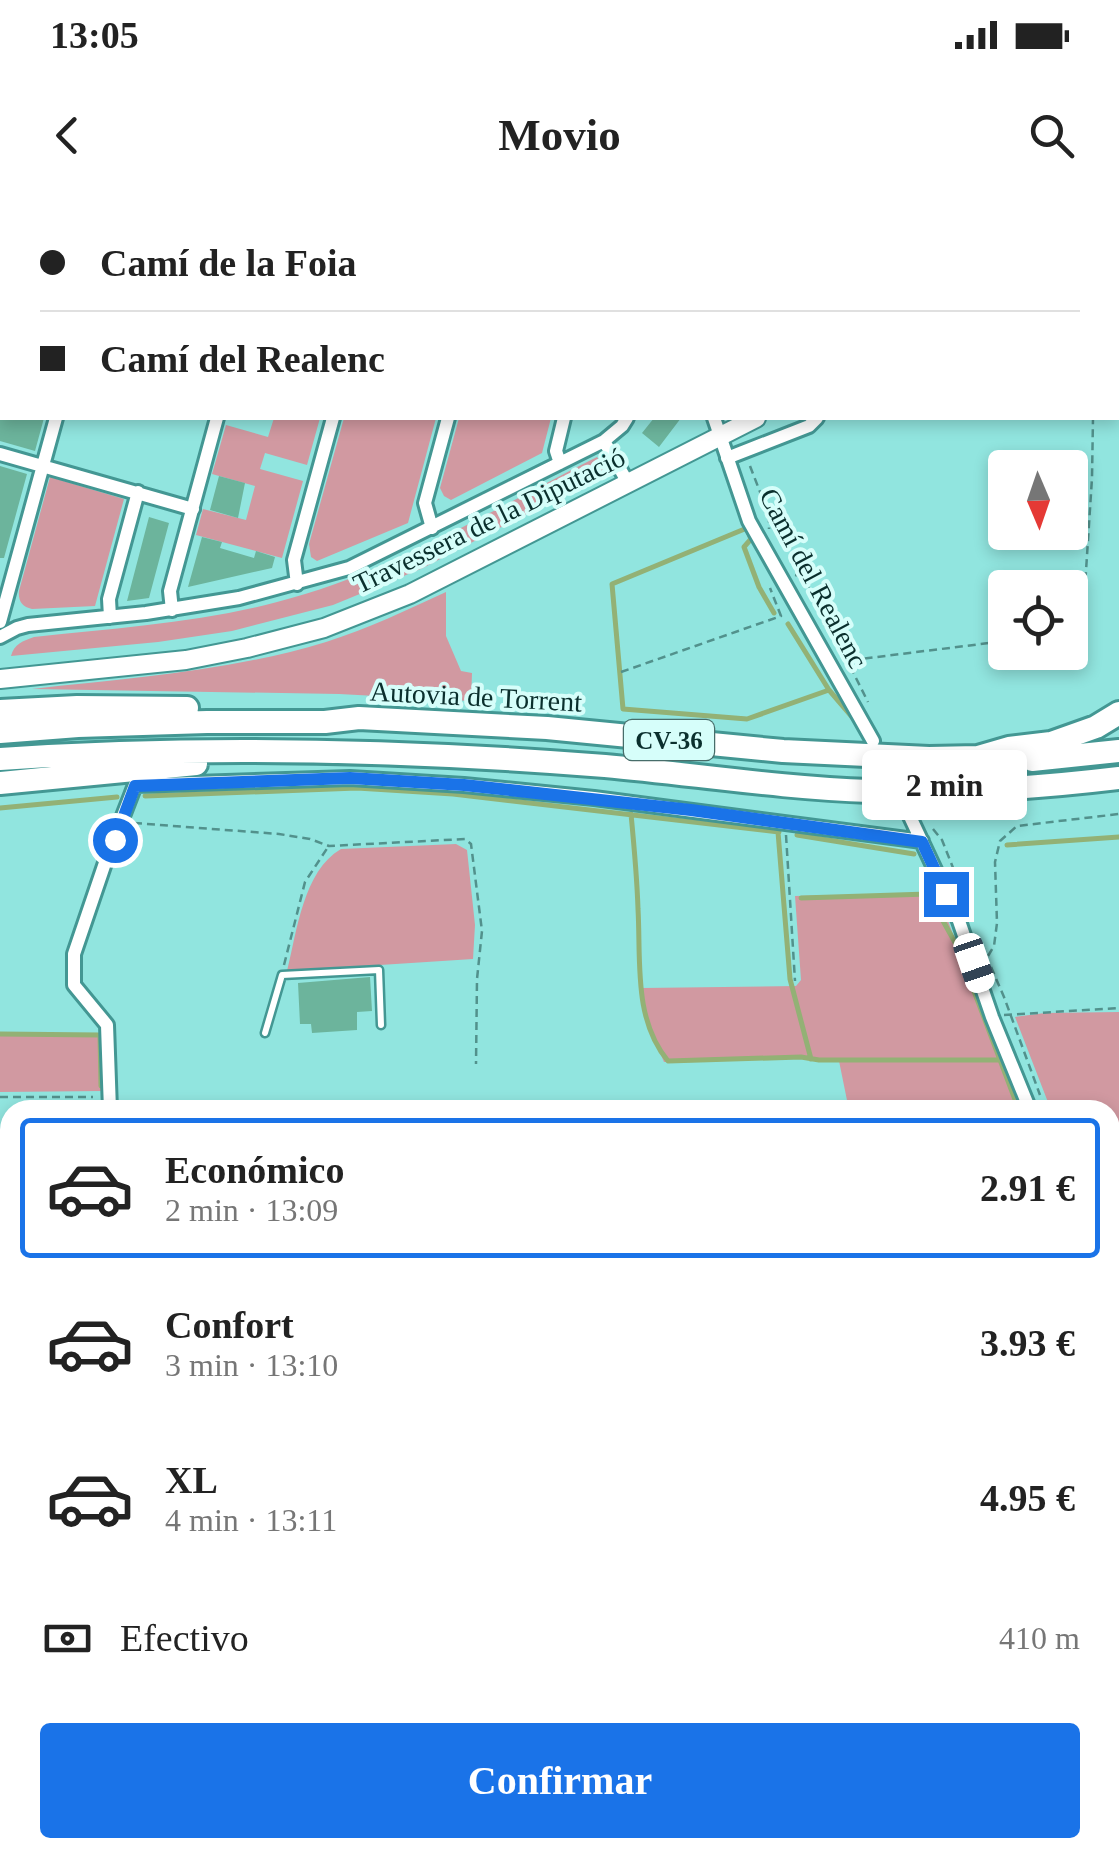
<!DOCTYPE html>
<html lang="es">
<meta charset="utf-8">
<style>
body{margin:0;font-family:"Times New Roman",serif;background:#f6f6f6;color:#222;height:100vh;display:flex;flex-direction:column;font-size:38px;white-space:nowrap}
*{box-sizing:border-box;margin:0}
p{font-size:32px;color:#767676}
.icon{flex:none;width:55px;height:55px;fill:none;stroke:currentColor;stroke-width:2;stroke-linecap:round;stroke-linejoin:round}
.map{position:relative;flex:1;overflow:hidden}
.details{position:absolute;left:0px;top:900px;width:1120px;height:758px;display:flex;flex-direction:column;background:#fff;border-radius:30px 30px 0 0;box-shadow:0 5px 15px #0003}
.details>*{flex:none}
.top-card{position:absolute;left:0px;top:0px;width:1120px;height:220px;box-shadow:0 5px 15px #0003;display:grid;align-content:center;height:220px;padding:0 40px;background:#fff}
.needle{width:65px;rotate:178deg}
.buttons{position:absolute;left:988px;top:250px;display:grid;gap:20px}
.buttons a{display:grid;place-items:center;width:100px;height:100px;border-radius:10px;background:#fff;box-shadow:0 5px 15px #0003;font-size:50px}
.end{position:absolute;width:45px;height:45px;margin:-22px;border:12px solid #1a73e8;background:#fff;box-shadow:0 0 0 5px #fff}
.from{border-radius:50%}
.bubble{position:absolute;height:70px;border-radius:10px;background:#fff;box-shadow:0 5px 15px #0003;font-size:32px;font-weight:800;line-height:70px;text-align:center}
.car{position:absolute;width:30px;height:60px;margin:-30px -15px;border-radius:12px;box-shadow:0 0 8px 2px #0007;background:linear-gradient(#fff 24%,#345 0 40%,#fff 0 76%,#345 0 86%,#fff 0)}
.top-card b{display:flex;align-items:center;gap:35px;height:95px;font-size:38px}
.top-card b+b{border-top:2px solid #e0e0e0}
.top-card i{width:25px;height:25px;background:#222}
ul{padding:18px 0 0;list-style:none}
li{display:flex;align-items:center;gap:30px;height:140px;margin:0 20px 15px;padding:0 20px;border:5px solid transparent;border-radius:10px}
li div{flex:1}
li b{display:block;font-size:38px}
li em{font-style:normal;font-weight:800}
li.active{border-color:#1a73e8}
li>.icon{width:90px;height:90px;stroke-width:1.5}
.pay{display:flex;align-items:center;gap:25px;height:110px;padding:0 40px;font-size:38px}
.pay p{margin-inline-start:auto}
.button{display:flex;gap:20px;margin-top:auto;padding:20px 40px}
.button a{flex:1;height:115px;border-radius:10px;background:#1a73e8;color:#fff;font-size:40px;font-weight:800;line-height:115px;text-align:center}
.status{display:flex;justify-content:space-between;align-items:center;height:70px;padding:0 50px;background:#fff;direction:ltr}
.status svg{height:28px;fill:currentColor}
header{display:flex;justify-content:space-between;align-items:center;height:130px;padding:0 40px;background:#fff;font-size:45px;font-weight:800}
.map>svg:first-child{display:block}
.green{fill:#d199a1}
.water{fill:#93b175}
.lines{fill:none;stroke-linecap:round;stroke-linejoin:round}
.stream{stroke:#93b175;stroke-width:5}
.building{fill:#6cb49c}
.street-tunnel{stroke:#76c1bb;stroke-width:12;stroke-dasharray:12 6;stroke-linecap:butt}
.lane-casing{stroke:#439793;stroke-width:11}
.street-casing{stroke:#439793;stroke-width:18}
.secondary-casing{stroke:#439793;stroke-width:22}
.highway-casing{stroke:#439793;stroke-width:28}
.path{stroke:#52918c;stroke-width:2.5;stroke-dasharray:8 5;stroke-linecap:butt}
.lane{stroke:#fff;stroke-width:6}
.street{stroke:#fff;stroke-width:12}
.secondary{stroke:#fff;stroke-width:18}
.highway{stroke:#fff;stroke-width:22}
.route{stroke:#1a73e8;stroke-width:12}
.labels{text-anchor:middle;stroke-width:8;stroke-linejoin:round;paint-order:stroke}
.shield{fill:#d6fefa;stroke:#476d6a;stroke-width:2.5}
.shield-label{font-size:25px;font-weight:bold;fill:#0a2f2d}
.street-label{font-size:28px;fill:#0a2f2d;stroke:#d6fefa}
</style>
<div class="status"><b>13:05</b><svg viewBox="0 0 49 12"><path d="M0 12V9h3v3zM5 12V6h3v6zM10 12V3h3v9zM15 12V0h3v12zM26 1h20v11H26zM47 4h2v5h-2z"/></svg></div>
<header><svg class="icon" aria-label="back" viewBox="0 0 24 24"><path d="M15 5l-7 7 7 7"/></svg>Movio<svg class="icon" aria-label="search" viewBox="0 0 24 24"><circle cx="10" cy="10" r="6"/><path d="M15 15l6 6"/></svg></header>
<div class="map">
<svg width="1119" height="1656" viewBox="0 0 1119 1656">
<rect width="100%" height="100%" fill="#91e5df"/>
<path class="green" d="M274,218H320L307,265L265,253L260,269L303,281L282,358L196,335L203,309L246,320L255,286L212,274L226,225L268,237Z
M344,218H436L408,323L317,361L311,357L309,344Z
M459,218H551L542,253L451,300L444,296L440,288Z
M597,257L607,272L423,368L333,405L232,431L158,442L11,456C14,444 23,441 34,437C115,428 198,423 277,402C391,373 493,309 597,257Z
M50,277L124,299L95,406L32,409C22,407 18,401 19,391Z
M446,392V436L461,471L472,473L471,501L339,494L32,489C131,478 231,471 326,442C367,429 407,410 446,392Z
M456,644L467,650L475,725L473,759L287,771C297,732 303,671 341,649Z
M935,693L948,721L1018,910H849L839,861L815,858L664,862L648,824L642,788L796,786L801,780L795,696Z
M1119,812V974L1110,975V910H1051L1015,817L1045,813Z
M0,834L102,836L104,891L0,892Z"/>
<path class="water" d="M482,0H979L987,2H494Z"/>
<g class="lines">
<path class="stream" d="M747,328L612,384L623,509L747,519L829,490
M748,331L751,339L744,347L759,387L774,413
M788,424L829,490L853,518
M145,596L357,588L453,594L779,632
M0,608L117,597
M631,614C634,645 637,677 638,709C641,760 633,819 668,861L801,857L819,860H1001
M778,632L790,779L811,859
M797,635L914,654
M1007,645L1119,637
M801,698L928,694L957,746L1019,910
M0,834L100,835L101,886
M101,910V907
M0,1035L10,1036
M1110,1111L1119,1110
M0,1209L10,1205
M1110,1235L1119,1254
M0,1378L10,1399
M1110,1536L1119,1531
M357,1648L361,1656
M638,1648L645,1656
M918,1656L932,1648"/>
</g>
<path class="building" d="M0,218H44L35,251L0,241Z
M654,218H681L659,247L642,233Z
M0,266L27,274L4,358H0Z
M219,276L245,283L238,318L210,310Z
M149,317L169,323L149,398L127,401Z
M202,337L222,342L220,348L254,358L256,351L275,357L272,368L188,387Z
M370,777L372,811L357,812V830L312,833L311,824H300L298,783Z"/>
<g class="lines">
<path class="street-tunnel" d="M879,552L899,592"/>
<defs>
<path id="lane" d="M265,833L282,775L379,770L381,825"/>
<path id="street" d="M216,0L221,2
M367,0L373,2
M413,0L418,2
M115,2L116,0
M0,17H2
M0,92L2,83
M714,218L749,321L873,541
M604,241L628,283
M0,254L193,309
M727,258L809,226L817,218
M560,263L556,251L564,218
M432,328L425,303L448,218
M297,384L294,360L333,218
M172,410L170,391L217,218
M110,417L109,399L138,292
M0,422L56,218
M0,437L17,428L28,425L146,413L239,398L349,368L604,241L622,226L627,218
M906,608L959,721L992,817L1030,910
M110,910L107,825L74,785V754L106,660L135,585L350,578L464,585L594,598L922,641
M1110,1214L1119,1233
M64,1656L82,1648"/>
<path id="secondary" d="M0,479L186,460L247,448L324,428L410,394L756,218"/>
<path id="highway" d="M0,511L77,507L187,508
M0,532L78,526L207,522H325L359,518L547,528L783,551L929,558L978,557L1009,548L1051,543L1096,527L1119,513
M0,559C202,545 404,550 605,566C693,574 781,588 870,591C953,593 1036,588 1119,578
M1032,560L1119,551
M0,583L196,564"/>
</defs>
<use href="#lane" class="lane-casing"/>
<use href="#street" class="street-casing"/>
<use href="#secondary" class="secondary-casing"/>
<use href="#highway" class="highway-casing"/>
<path class="path" d="M1024,0L1026,2
M150,2L152,0
M750,266L769,315V329
M795,375L802,376L853,460L1005,441
M823,422L848,462L868,502
M1070,433H1082L1092,278L1093,218
M621,472L781,416L770,388
M134,623L279,634L310,639L329,646L465,639L471,644L482,731L477,779L476,864
M933,629L942,640L965,698
M786,635L795,781
M988,756L994,746L997,723L995,662L1000,641L1017,626L1119,614
M284,765L305,682L328,647
M991,767L1004,797L1040,895
M1004,815L1119,808
M0,897H93
M1110,980L1119,979
M1110,1168L1119,1191
M0,1202L10,1197
M1110,1337L1119,1336
M1110,1549L1119,1543
M302,1648L306,1656
M513,1648L517,1656
M935,1656L950,1648"/>
<use href="#lane" class="lane"/>
<use href="#street" class="street"/>
<use href="#secondary" class="secondary"/>
<use href="#highway" class="highway"/>
</g>
<g class="lines">
<path class="route" d="M115,640L135,586L350,578L464,585L691,610L922,642L946,694"/>
</g>
<g class="labels">
<rect class="shield" x="624" y="520" width="90" height="40" rx="8"/>
<g class="shield-label">
<text x="669" y="549">CV-36</text>
</g>
<g class="street-label">
<text transform="translate(489 320) rotate(-26)" y="10">Travessera de la Diputació</text>
<text transform="translate(814 378) rotate(62)" y="10">Camí del Realenc</text>
<text transform="translate(476 496) rotate(3)" y="10">Autovia de Torrent</text>
</g>
</g>
</svg>
<div class="buttons">
<a><svg class="needle" viewBox="-14 -14 28 28"><path d="M0-13l5 13h-10z" fill="#e53935"/><path d="M0 13l5-13h-10z" fill="#767676"/></svg></a>
<a><svg class="icon" aria-label="locate" viewBox="0 0 24 24"><circle cx="12" cy="12" r="6"/><path d="M12 2v4M12 18v4M2 12h4M18 12h4"/></svg></a>
</div>
<i class="end from" style="left:115px;top:640px"></i>
<i class="end" style="left:946px;top:694px"></i>
<div class="bubble" style="left:862px;top:550px;width:165px">2 min</div>
<i class="car" style="left:974px;top:763px;rotate:161deg"></i>
<div class="top-card">
<b><i class="from"></i>Camí de la Foia</b>
<b><i></i>Camí del Realenc</b>
</div>
<section class="details">
<ul>
<li class="active"><svg class="icon" aria-label="car" viewBox="0 0 24 24"><path d="M5 17H2v-5l4-1 3-4h7l3 4 3 1v5h-3M9 17h6M6 11h13"/><circle cx="7" cy="17" r="2"/><circle cx="17" cy="17" r="2"/></svg><div><b>Económico</b><p>2 min · 13:09</p></div><em>2.91 €</em></li>
<li><svg class="icon" aria-label="car" viewBox="0 0 24 24"><path d="M5 17H2v-5l4-1 3-4h7l3 4 3 1v5h-3M9 17h6M6 11h13"/><circle cx="7" cy="17" r="2"/><circle cx="17" cy="17" r="2"/></svg><div><b>Confort</b><p>3 min · 13:10</p></div><em>3.93 €</em></li>
<li><svg class="icon" aria-label="car" viewBox="0 0 24 24"><path d="M5 17H2v-5l4-1 3-4h7l3 4 3 1v5h-3M9 17h6M6 11h13"/><circle cx="7" cy="17" r="2"/><circle cx="17" cy="17" r="2"/></svg><div><b>XL</b><p>4 min · 13:11</p></div><em>4.95 €</em></li>
</ul>
<div class="pay"><svg class="icon" aria-label="cash" viewBox="0 0 24 24"><path d="M3 7h18v10H3z"/><circle cx="12" cy="12" r="2"/></svg>Efectivo<p>410 m</p></div>
<div class="button"><a>Confirmar</a></div>
</section>
</div>
